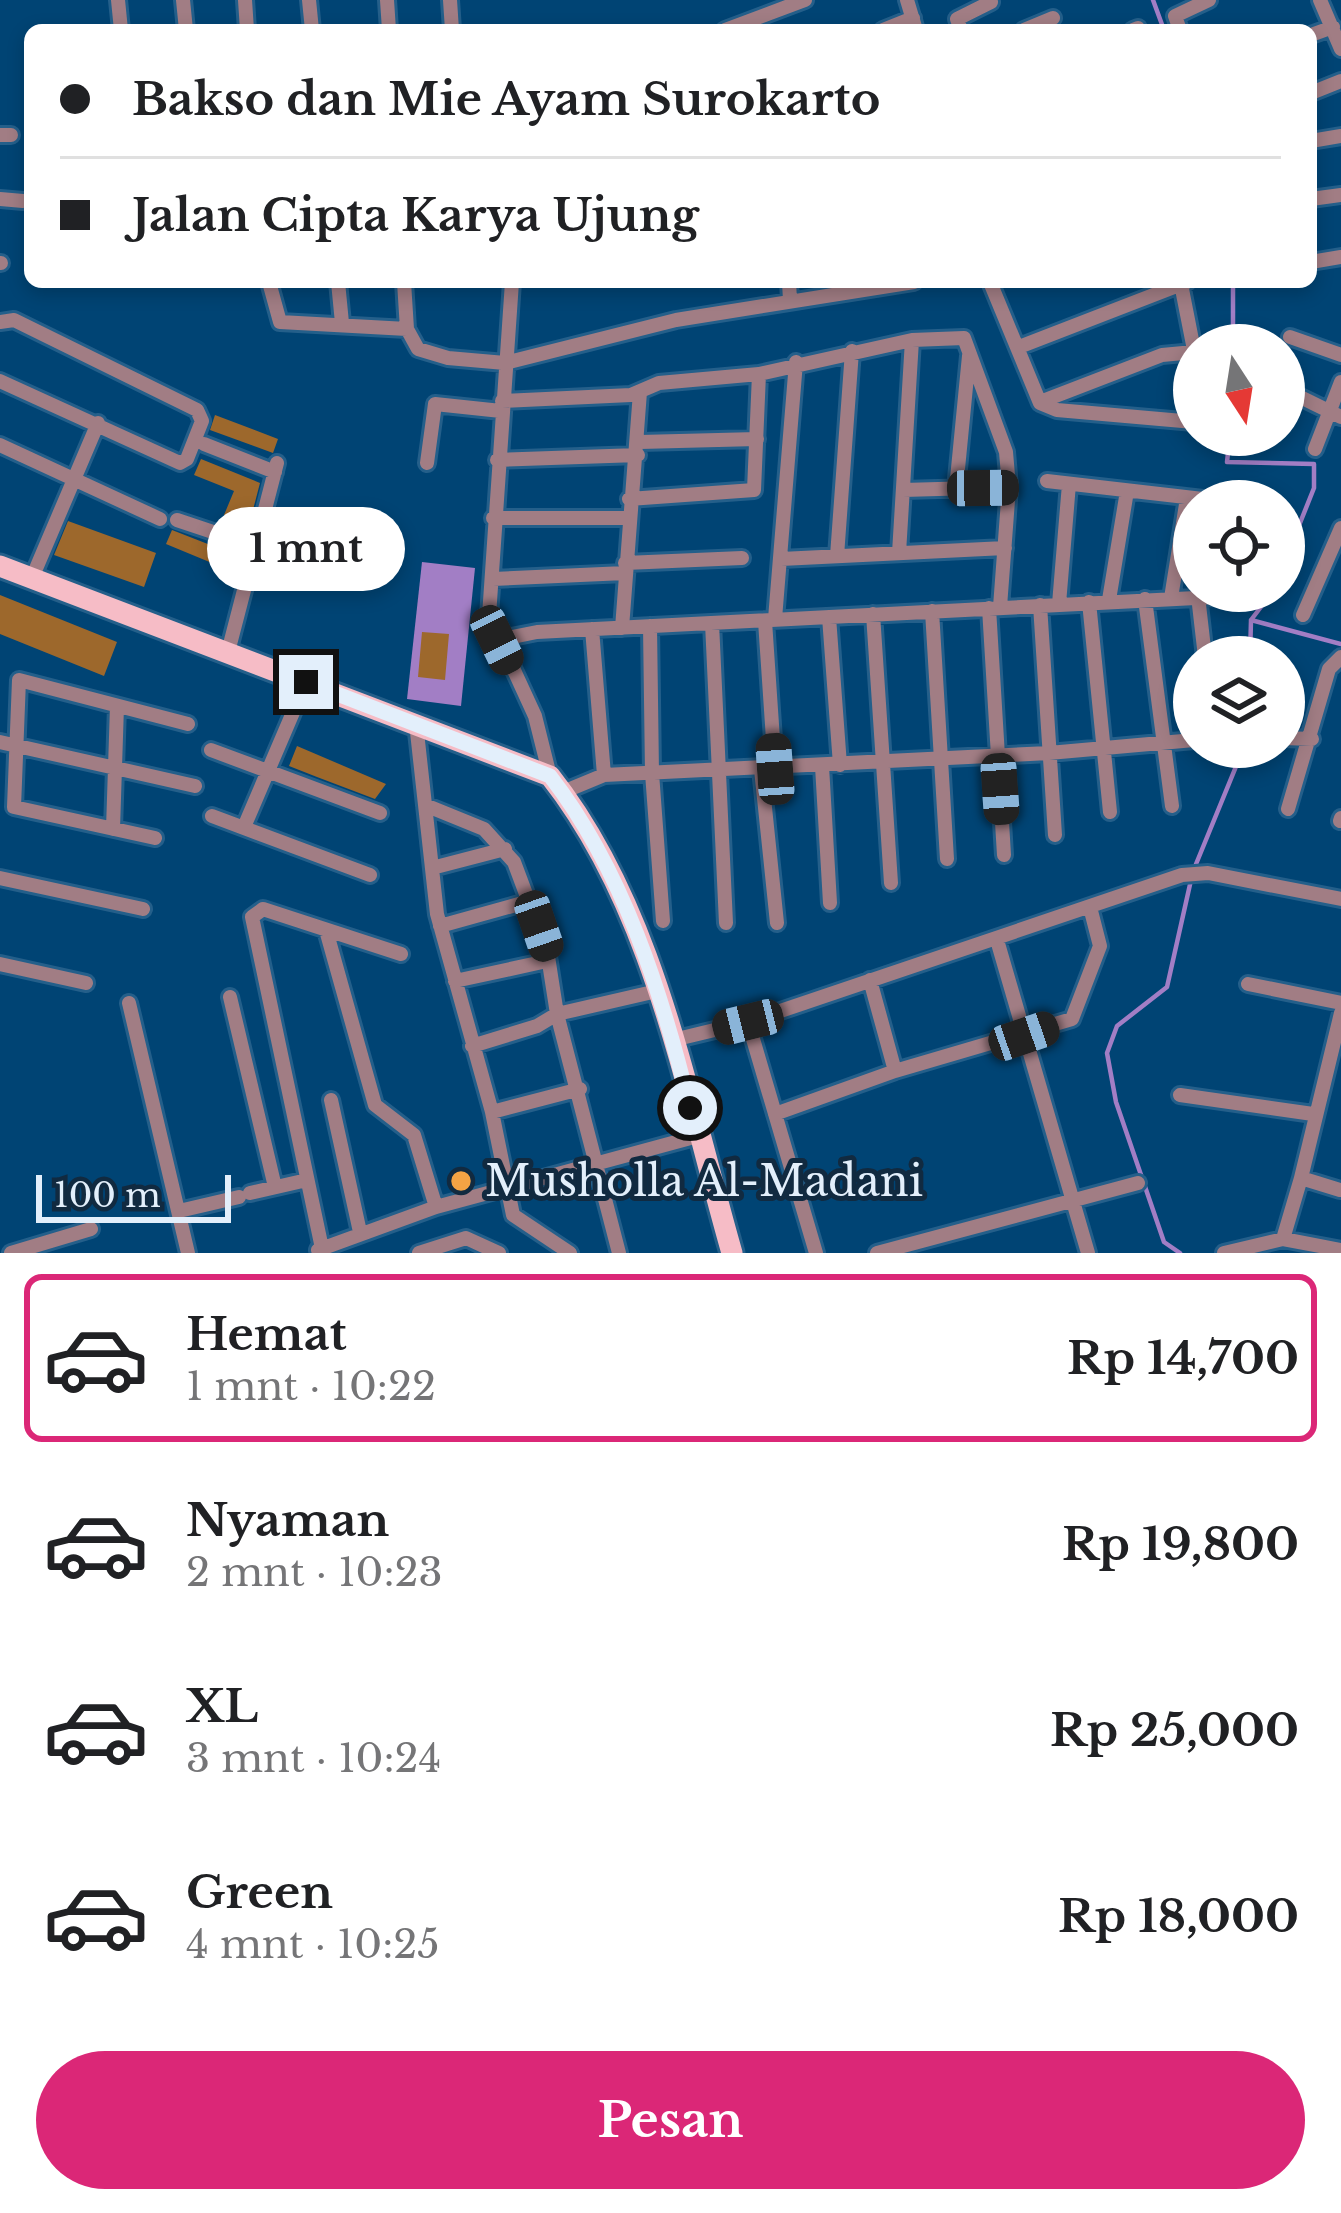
<!DOCTYPE html>
<html lang="id">
<meta charset="utf-8">
<style>
body{margin:0;font-family:"Libre Baskerville",serif;background:#f2f2f2;color:#202124;height:100vh;display:flex;flex-direction:column;font-size:45px;white-space:nowrap}
*{box-sizing:border-box;margin:0}
p{font-size:39px;color:#757577}
.icon{flex:none;width:66px;height:66px;fill:none;stroke:currentColor;stroke-width:2;stroke-linecap:round;stroke-linejoin:round}
.map{position:relative;height:1253px;overflow:hidden}
.details{display:flex;flex-direction:column;background:#fff;flex:1}
.details>*{flex:none}
.hud{position:absolute;left:24px;top:24px;width:1293px;height:264px;border-radius:18px;box-shadow:0 6px 18px #0003;display:grid;align-content:center;height:264px;padding:0 36px;background:#fff}
.needle{width:78px;rotate:168deg}
.fabs{position:absolute;left:1173px;top:324px;display:grid;gap:24px}
.fabs a{display:grid;place-items:center;width:132px;height:132px;border-radius:50%;background:#fff;box-shadow:0 6px 18px #0003;font-size:60px}
.scale{position:absolute;left:36px;bottom:30px;width:195px;box-sizing:border-box;padding-left:12px;border:6px solid #e3effb;border-top:0;font-size:33px;line-height:42px;white-space:nowrap;color:#e3effb;-webkit-text-stroke:9px #112a40;paint-order:stroke}
.end{position:absolute;width:54px;height:54px;margin:-27px;border:15px solid #e3effb;background:#111;box-shadow:0 0 0 6px #111}
.from{border-radius:50%}
.bubble{position:absolute;height:84px;border-radius:42px;background:#fff;box-shadow:0 6px 18px #0003;font-size:39px;font-weight:800;line-height:84px;text-align:center}
.car{position:absolute;width:36px;height:72px;margin:-36px -18px;border-radius:15px;box-shadow:0 0 9px 3px #0007;background:linear-gradient(#222 24%,#8ab4d8 0 40%,#222 0 76%,#8ab4d8 0 86%,#222 0)}
.hud b{display:flex;align-items:center;gap:42px;height:114px;font-size:45px}
.hud b+b{border-top:3px solid #e0e0e0}
.hud i{width:30px;height:30px;background:#202124}
ul{padding:21px 0 0;list-style:none}
li{display:flex;align-items:center;gap:36px;height:168px;margin:0 24px 18px;padding:0 12px;border:6px solid transparent;border-radius:18px}
li div{flex:1}
li b{display:block;font-size:45px}
li em{font-style:normal;font-weight:800}
li.on{border-color:#db2777}
li>.icon{width:108px;height:108px;stroke-width:1.5}
.cta{display:flex;gap:24px;margin-top:auto;padding:24px 36px}
.cta a{flex:1;height:138px;border-radius:72px;background:#db2777;color:#fff;font-size:48px;font-weight:800;line-height:138px;text-align:center}
.map>svg:first-child{display:block}
.water{fill:#a27ec5}
.lines{fill:none;stroke-linecap:round;stroke-linejoin:round}
.stream{stroke:#a27ec5;stroke-width:4.5}
.building{fill:#9d682c}
.minor-casing{stroke:#245f8a;stroke-width:20}
.primary-casing{stroke:#245f8a;stroke-width:27}
.minor{stroke:#a17d84;stroke-width:14}
.primary{stroke:#f6bcc6;stroke-width:21}
.route{stroke:#e3effb;stroke-width:15}
.poi-dot{fill:#f4a344;stroke:#112a40;stroke-width:4.5}
.labels{text-anchor:middle;stroke-width:10;stroke-linejoin:round;paint-order:stroke}
.poi-label{font-size:42px;fill:#e3effb;stroke:#112a40;text-anchor:start}
</style>
<div class="map">
<svg width="1341" height="1253" viewBox="0 0 1341 1253">
<rect width="100%" height="100%" fill="#004474"/>
<path class="water" d="M422,562L475,568L461,706L407,699Z"/>
<g class="lines">
<path class="stream" d="M1153,0L1164,30
M1233,345V282
M1230,435L1227,462L1314,464V488L1284,563
M1273,591L1251,620L1341,644
M1250,657L1251,620
M1194,869L1244,747
M1180,1253L1164,1242L1116,1102L1107,1053L1117,1026L1167,987L1191,880"/>
</g>
<path class="building" d="M215,415L278,439L273,453L210,430Z
M201,459L260,483L249,525L224,515L234,491L194,475Z
M68,521L156,553L144,587L54,555Z
M172,530L241,557L236,573L166,544Z
M0,595L117,642L104,676L0,634Z
M422,632L449,634L445,680L418,677Z
M297,746L386,784L375,799L317,777L289,766Z"/>
<g class="lines">
<defs>
<path id="minor" d="M118,0L121,30
M183,0L186,30
M245,0L247,30
M309,0L312,30
M387,0L389,30
M450,0L452,30
M907,0L916,30
M1320,0L1341,49
M725,30L805,0
M883,30L913,18
M961,30L957,19L991,2
M1024,30L1053,18
M1133,30L1138,28
M1180,30L1175,16L1209,0
M1311,35L1333,27
M1311,93L1341,81
M0,135H11
M1311,141L1341,136
M0,199L23,201
M1311,199L1341,195
M1311,262L1341,257
M0,263H1
M269,282L280,322L407,329
M338,282L342,323
M404,282L407,329L418,349L448,358L505,363L676,320L914,282
M512,282L489,616L535,716L550,776
M789,282L790,300
M990,282L1040,403L1057,410L1194,422
M1181,284L1194,350
M0,322L14,320L197,410L202,421L187,459L180,463L0,381
M1290,337L1341,355
M1019,347L1187,282
M1284,389L1341,417
M502,401L631,395L659,383L759,374L912,340L964,338L1006,452L1009,487L1000,607
M1040,402L1162,355L1194,352
M640,442L757,439
M204,444L275,472
M0,445L160,519
M1315,449L1341,382
M497,460L638,455
M427,463L435,404L501,411
M1047,481L1220,501
M956,489L969,356
M903,490L1009,487
M629,499L754,490L759,374
M493,518H628
M177,520L255,546
M899,553L912,340
M837,556L852,351
M781,559L1005,548
M625,563L742,558
M32,578L98,423
M493,579L625,573
M1198,596L1205,657
M1171,598L1187,498
M1145,599L1172,806
M1109,600L1127,491
M1089,602L1110,812
M1059,604L1069,484
M1040,605L1055,835
M989,608L1004,855
M932,611L947,859
M873,614L891,883
M1303,615L1341,528
M829,617L840,765
M775,619L796,362
M765,621L775,769
M712,623L726,923
M650,626L652,773L663,921
M622,628L640,392
M592,629L604,775
M497,640L537,632L1215,597L1225,591
M228,652L277,463
M417,732L437,914L492,1112L513,1215L570,1253
M1284,738L1312,739
M0,742L195,786
M211,750L380,813
M822,766L830,903
M761,769L777,923
M563,792L604,775L1049,753L1194,740
M425,805L484,829L514,862L547,950L557,1014L619,1253
M1288,809L1329,669L1341,657
M212,816L370,875
M1340,821L1341,818
M244,827L306,682
M113,829L117,706
M155,838L14,807L19,680L188,724
M432,868L505,849
M0,878L143,909
M440,926L530,901
M326,930L375,1105L414,1135L436,1207
M997,940L1088,1253
M0,964L86,983
M870,980L895,1071
M455,981L547,961
M1248,984L1341,1003
M230,997L275,1187
M129,1003L188,1253
M748,1022L816,1253
M673,1040L748,1022L1182,875L1208,873L1341,899
M472,1046L537,1026L557,1014L657,991
M1180,1095L1313,1114
M331,1100L360,1232
M492,1112L580,1089
M775,1114L895,1071L1072,1019L1100,946L1090,907
M1340,1190L1301,1178L1341,1013
M250,1193L307,1180
M179,1211L239,1197
M1283,1239L1301,1178
M318,1250L436,1207L698,1136
M11,1253L91,1229
M323,1253L252,917L263,909L401,954
M419,1253L466,1238L499,1253
M877,1253L1138,1183
M1224,1253L1283,1239L1341,1250"/>
<path id="primary" d="M0,566L550,776C655,909 686,1093 732,1253"/>
</defs>
<use href="#minor" class="minor-casing"/>
<use href="#primary" class="primary-casing"/>
<use href="#minor" class="minor"/>
<use href="#primary" class="primary"/>
</g>
<g class="lines">
<path class="route" d="M306,682L550,776C623,870 662,993 690,1108"/>
</g>
<circle class="poi-dot" cx="461" cy="1181" r="12"/>
<g class="labels">
<g class="poi-label">
<text x="485" y="1196">Musholla Al-Madani</text>
</g>
</g>
</svg>
<div class="fabs">
<a><svg class="needle" viewBox="-14 -14 28 28"><path d="M0-13l5 13h-10z" fill="#e53935"/><path d="M0 13l5-13h-10z" fill="#757577"/></svg></a>
<a><svg class="icon" aria-label="locate" viewBox="0 0 24 24"><circle cx="12" cy="12" r="6"/><path d="M12 2v4M12 18v4M2 12h4M18 12h4"/></svg></a>
<a><svg class="icon" aria-label="layers" viewBox="0 0 24 24"><path d="M12 4l9 5-9 5-9-5zM3 14l9 5 9-5"/></svg></a>
</div>
<div class="scale">100 m</div>
<i class="end from" style="left:690px;top:1108px"></i>
<i class="end" style="left:306px;top:682px"></i>
<div class="bubble" style="left:207px;top:507px;width:198px">1 mnt</div>
<i class="car" style="left:983px;top:488px;rotate:89deg"></i>
<i class="car" style="left:497px;top:640px;rotate:154deg"></i>
<i class="car" style="left:775px;top:769px;rotate:356deg"></i>
<i class="car" style="left:1000px;top:789px;rotate:176deg"></i>
<i class="car" style="left:539px;top:926px;rotate:161deg"></i>
<i class="car" style="left:748px;top:1022px;rotate:256deg"></i>
<i class="car" style="left:1024px;top:1036px;rotate:71deg"></i>
<div class="hud">
<b><i class="from"></i>Bakso dan Mie Ayam Surokarto</b>
<b><i></i>Jalan Cipta Karya Ujung</b>
</div>
</div>
<section class="details">
<ul>
<li class="on"><svg class="icon" aria-label="car" viewBox="0 0 24 24"><path d="M5 17H2v-5l4-1 3-4h7l3 4 3 1v5h-3M9 17h6M6 11h13"/><circle cx="7" cy="17" r="2"/><circle cx="17" cy="17" r="2"/></svg><div><b>Hemat</b><p>1 mnt · 10:22</p></div><em>Rp 14,700</em></li>
<li><svg class="icon" aria-label="car" viewBox="0 0 24 24"><path d="M5 17H2v-5l4-1 3-4h7l3 4 3 1v5h-3M9 17h6M6 11h13"/><circle cx="7" cy="17" r="2"/><circle cx="17" cy="17" r="2"/></svg><div><b>Nyaman</b><p>2 mnt · 10:23</p></div><em>Rp 19,800</em></li>
<li><svg class="icon" aria-label="car" viewBox="0 0 24 24"><path d="M5 17H2v-5l4-1 3-4h7l3 4 3 1v5h-3M9 17h6M6 11h13"/><circle cx="7" cy="17" r="2"/><circle cx="17" cy="17" r="2"/></svg><div><b>XL</b><p>3 mnt · 10:24</p></div><em>Rp 25,000</em></li>
<li><svg class="icon" aria-label="car" viewBox="0 0 24 24"><path d="M5 17H2v-5l4-1 3-4h7l3 4 3 1v5h-3M9 17h6M6 11h13"/><circle cx="7" cy="17" r="2"/><circle cx="17" cy="17" r="2"/></svg><div><b>Green</b><p>4 mnt · 10:25</p></div><em>Rp 18,000</em></li>
</ul>
<div class="cta"><a>Pesan</a></div>
</section>
